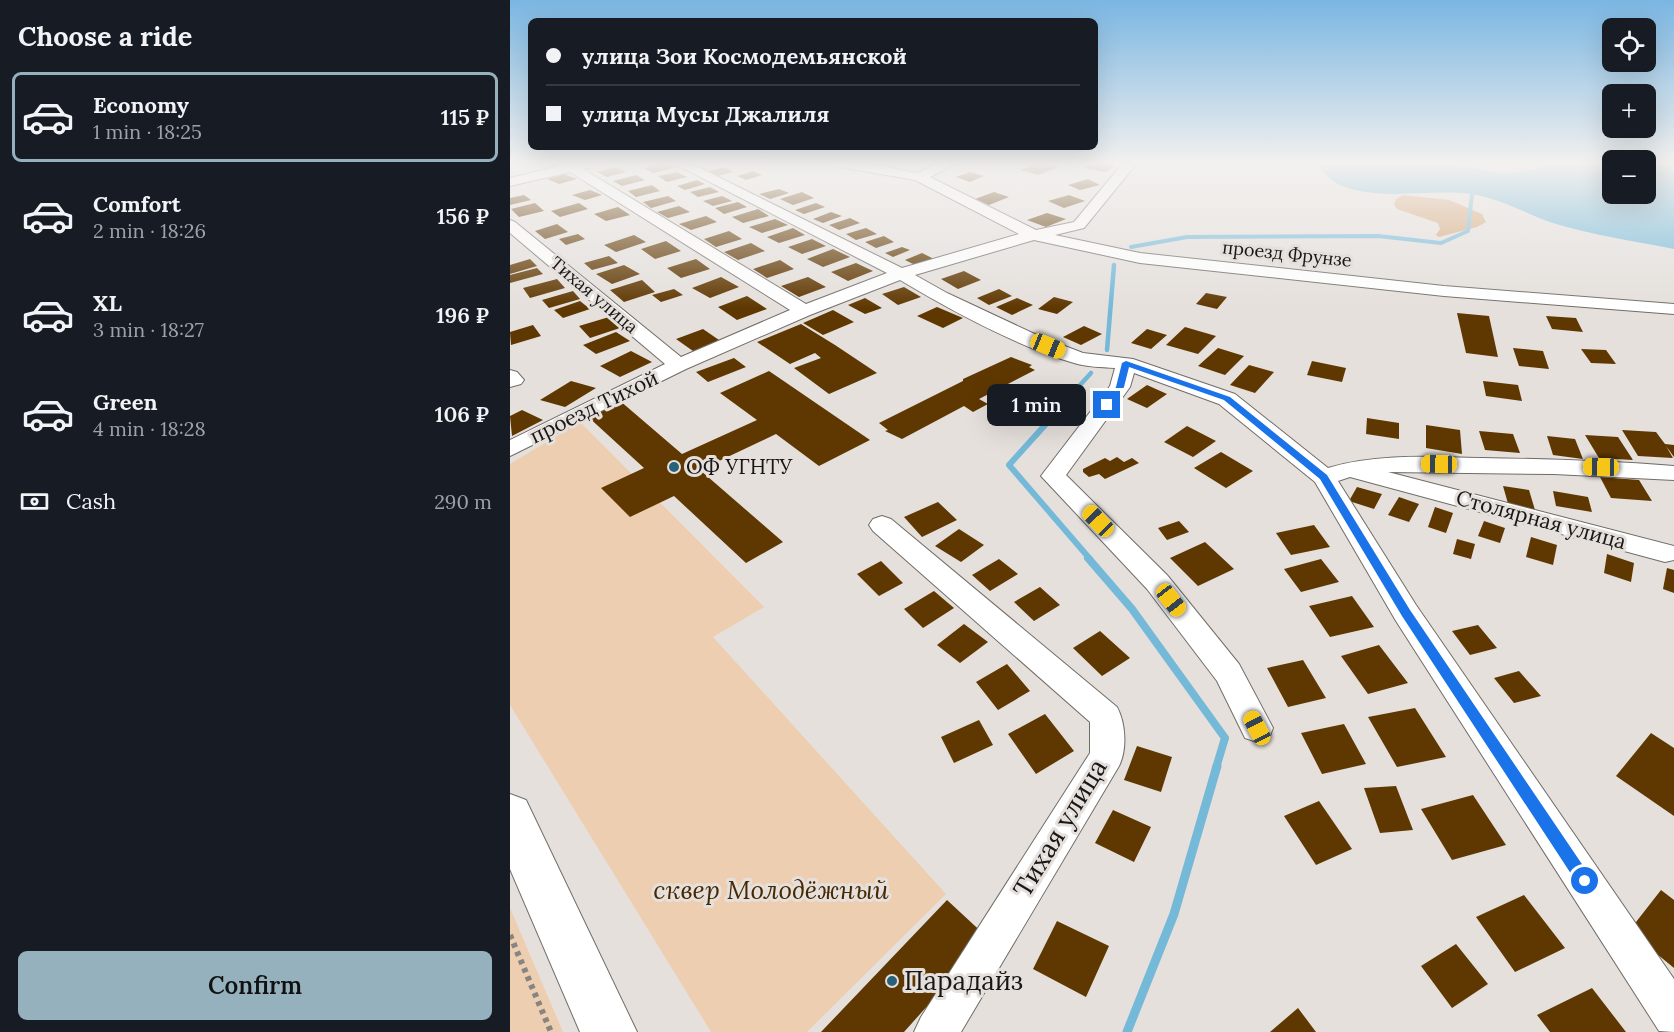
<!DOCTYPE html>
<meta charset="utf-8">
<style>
body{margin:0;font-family:Lora,serif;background:#242831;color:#f1f3f6;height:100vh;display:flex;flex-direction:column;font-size:22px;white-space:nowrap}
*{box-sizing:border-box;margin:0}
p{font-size:20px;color:#9ea1a6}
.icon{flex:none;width:33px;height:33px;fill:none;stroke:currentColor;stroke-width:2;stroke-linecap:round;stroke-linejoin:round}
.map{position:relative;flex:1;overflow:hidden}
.sheet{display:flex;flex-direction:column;background:#171b24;width:510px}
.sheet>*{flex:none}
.guide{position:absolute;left:18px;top:18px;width:570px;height:132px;border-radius:9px;box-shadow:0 6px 24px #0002;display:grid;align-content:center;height:132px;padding:0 18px;background:#171b24}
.buttons{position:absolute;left:1092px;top:18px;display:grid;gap:12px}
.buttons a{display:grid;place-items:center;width:54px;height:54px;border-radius:9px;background:#171b24;box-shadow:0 6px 24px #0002;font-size:30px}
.end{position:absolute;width:27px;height:27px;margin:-14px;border:8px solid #1a73e8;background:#fff;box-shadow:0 0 0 3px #fff}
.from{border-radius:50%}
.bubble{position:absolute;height:42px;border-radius:9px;background:#171b24;box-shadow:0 6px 24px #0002;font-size:20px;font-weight:600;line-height:42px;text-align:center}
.car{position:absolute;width:18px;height:36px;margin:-18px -9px;border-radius:8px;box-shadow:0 0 4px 2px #0007;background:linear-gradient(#f5c518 24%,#345 0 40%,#f5c518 0 76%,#345 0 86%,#f5c518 0)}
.guide b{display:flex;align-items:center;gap:21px;height:57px;font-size:22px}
.guide b+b{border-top:2px solid #363941}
.guide i{width:15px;height:15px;background:#f1f3f6}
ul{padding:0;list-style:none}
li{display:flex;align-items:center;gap:18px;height:90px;margin:0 12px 9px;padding:0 6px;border:3px solid transparent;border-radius:9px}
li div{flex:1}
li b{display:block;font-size:22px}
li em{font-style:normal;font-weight:600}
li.active{border-color:#96b1be}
li>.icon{width:54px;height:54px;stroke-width:1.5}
h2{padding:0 18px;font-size:27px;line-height:72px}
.pay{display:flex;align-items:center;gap:15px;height:66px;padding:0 18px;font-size:22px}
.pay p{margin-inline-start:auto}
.button{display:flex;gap:12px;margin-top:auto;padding:12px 18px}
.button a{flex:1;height:69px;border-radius:9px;background:#96b1be;color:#111;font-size:24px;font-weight:600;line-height:69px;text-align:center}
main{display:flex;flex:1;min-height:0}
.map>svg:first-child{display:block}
.green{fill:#edceb0}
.forest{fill:#d6a778}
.water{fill:#75b9d9}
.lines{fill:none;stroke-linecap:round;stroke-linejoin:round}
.stream-far4{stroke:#75b9d9;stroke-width:4}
.stream-far3{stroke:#75b9d9;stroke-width:4.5}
.stream-far2{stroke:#75b9d9;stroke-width:6}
.stream-far1{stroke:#75b9d9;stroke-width:8}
.stream{stroke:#75b9d9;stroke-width:9}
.building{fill:#5f3701}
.minor-casing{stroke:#706c68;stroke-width:2}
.major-casing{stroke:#706c68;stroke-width:2}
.path{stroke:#878481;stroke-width:6;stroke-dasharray:4.5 4.5;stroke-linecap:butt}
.minor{fill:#fff;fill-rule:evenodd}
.major{fill:#fff;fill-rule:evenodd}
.route{fill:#1a73e8}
.poi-dot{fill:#27617a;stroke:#e5e0dc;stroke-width:2}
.labels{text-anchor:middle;stroke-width:6;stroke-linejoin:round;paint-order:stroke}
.far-street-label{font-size:18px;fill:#191716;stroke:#e5e0dc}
.street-label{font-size:21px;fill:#191716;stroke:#e5e0dc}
.poi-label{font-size:21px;fill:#191716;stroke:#e5e0dc;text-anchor:start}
.near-street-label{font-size:26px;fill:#191716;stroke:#e5e0dc}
.near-park-label{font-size:26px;font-style:italic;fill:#472801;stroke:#e5e0dc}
.near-poi-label{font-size:26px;fill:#191716;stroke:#e5e0dc;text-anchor:start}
</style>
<main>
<section class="sheet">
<h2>Choose a ride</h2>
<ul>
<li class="active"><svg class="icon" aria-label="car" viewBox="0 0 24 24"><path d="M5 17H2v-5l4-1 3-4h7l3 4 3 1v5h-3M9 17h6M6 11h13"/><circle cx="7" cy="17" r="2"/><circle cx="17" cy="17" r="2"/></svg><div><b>Economy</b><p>1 min · 18:25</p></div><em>115 ₽</em></li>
<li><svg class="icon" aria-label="car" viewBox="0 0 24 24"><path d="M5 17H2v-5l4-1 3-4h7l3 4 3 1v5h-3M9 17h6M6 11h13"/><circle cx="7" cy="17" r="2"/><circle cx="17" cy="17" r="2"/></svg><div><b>Comfort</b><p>2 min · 18:26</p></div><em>156 ₽</em></li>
<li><svg class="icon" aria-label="car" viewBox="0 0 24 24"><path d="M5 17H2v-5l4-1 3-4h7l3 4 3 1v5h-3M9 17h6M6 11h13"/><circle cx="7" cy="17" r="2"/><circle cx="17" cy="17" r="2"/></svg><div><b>XL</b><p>3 min · 18:27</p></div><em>196 ₽</em></li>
<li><svg class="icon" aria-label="car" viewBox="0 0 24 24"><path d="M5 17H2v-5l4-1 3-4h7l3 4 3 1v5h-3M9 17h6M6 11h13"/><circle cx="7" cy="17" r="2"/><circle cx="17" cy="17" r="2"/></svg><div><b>Green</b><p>4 min · 18:28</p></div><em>106 ₽</em></li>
</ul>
<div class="pay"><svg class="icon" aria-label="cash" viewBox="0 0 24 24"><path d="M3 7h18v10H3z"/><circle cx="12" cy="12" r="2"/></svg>Cash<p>290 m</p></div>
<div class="button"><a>Confirm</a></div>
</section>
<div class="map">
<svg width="1164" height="1032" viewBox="0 0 1164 1032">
<rect width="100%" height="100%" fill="#e5e0dc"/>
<path class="green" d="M70,422L254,607L203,637L436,894L297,1032H201L0,705V464Z
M0,908L53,1032H0Z"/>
<path class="forest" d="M893,195L939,200L972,214L976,222L967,227L929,237L926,235L930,229L928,223L887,209L884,205L886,199Z"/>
<path class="water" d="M807,163H936L994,174L1026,169L1034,163H1102V194H1136V163H1164V249C1124,241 1082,235 1043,223C1016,214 990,198 961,194C929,190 897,196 865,193C840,191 820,185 807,163Z"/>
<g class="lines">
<path class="stream-far4" d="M621,247L677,237L868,236L931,243L958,231L962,194L959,186"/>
<path class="stream-far3" d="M597,350L604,265
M561,395L581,373"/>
<path class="stream-far2" d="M563,394L499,465L580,559"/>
<path class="stream-far1" d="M578,558L622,609L715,738L706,768"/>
<path class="stream" d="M617,1032L664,914L707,766"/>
</g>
<path class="building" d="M156,163L164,168L143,173L134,168Z
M528,163H537L549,167L528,175L510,170Z
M582,163H595L606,165L596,172L574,168Z
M107,167L116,172L97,177L87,172Z
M215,167L223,172L204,177L196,172Z
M243,171L252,175L236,180L227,176Z
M167,172L177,177L157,182L148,176Z
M460,172L474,176L460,182L446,177Z
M54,174L67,179L49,184L37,179Z
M126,175L135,180L112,186L103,181Z
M578,179L590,185L570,190L558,185Z
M187,180L195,184L175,190L167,186Z
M142,185L150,191L126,197L118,191Z
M200,187L209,192L188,197L180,192Z
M269,189L279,193L260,199L249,194Z
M80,190L92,195L75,200L62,195Z
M292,192L304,198L283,205L270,199Z
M484,192L499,197L479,205L465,199Z
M14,195L21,200L0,205V198Z
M559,195L575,201L554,208L538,201Z
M158,196L166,201L141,208L133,202Z
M212,196L222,201L203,206L193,201Z
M228,202L237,207L214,214L205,208Z
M25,203L34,211L9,217L1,209Z
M69,203L78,209L50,217L41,211Z
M306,203L315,207L294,214L285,210Z
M169,206L180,212L158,218L147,212Z
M108,207L120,215L96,221L84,214Z
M248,209L259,216L233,223L222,217Z
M321,212L332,216L313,223L303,219Z
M537,213L556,219L536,227L517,220Z
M196,216L207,222L181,230L169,224Z
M340,218L350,223L329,230L319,225Z
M265,219L278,225L252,233L239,227Z
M47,224L58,232L35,239L25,231Z
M283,228L295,235L269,243L257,237Z
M356,228L367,234L346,240L336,234Z
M219,231L232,239L206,247L194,239Z
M68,234L75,239L56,245L49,239Z
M124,235L136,242L106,252L94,245Z
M374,236L384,242L366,248L355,242Z
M302,239L316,246L292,254L278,247Z
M156,241L171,251L145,259L131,249Z
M241,243L255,251L228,260L214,252Z
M392,247L400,250L383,257L375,253Z
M323,249L340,257L313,267L297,259Z
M412,253L424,259L407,266L395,260Z
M99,256L108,263L82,270L74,263Z
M20,259L27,266L0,274V265Z
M186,259L200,269L171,278L157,268Z
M270,260L284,269L257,278L243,269Z
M346,263L363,271L338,281L321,272Z
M114,265L130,274L102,284L86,274Z
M27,268L33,274L0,283V275Z
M454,271L471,280L448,289L431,279Z
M211,277L229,287L200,298L182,288Z
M298,277L316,287L289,297L271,286Z
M47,279L55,288L20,298L13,288Z
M132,280L145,292L114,302L100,290Z
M394,287L411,297L388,305L372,294Z
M164,289L173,295L151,302L142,295Z
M489,289L502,296L479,305L467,298Z
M63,291L70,299L39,308L32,300Z
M696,293L717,297L707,309L686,304Z
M237,296L257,309L227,320L208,307Z
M544,297L563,302L547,314L528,309Z
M355,298L372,308L355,314L338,305Z
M507,298L523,305L502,315L486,307Z
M70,301L80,309L53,318L44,310Z
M427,307L453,318L433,328L407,316Z
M323,310L344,322L313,335L293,323Z
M947,313L979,316L988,357L956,353Z
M1036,316L1066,318L1073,332L1042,329Z
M99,317L110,328L80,338L69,326Z
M291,324L325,345L367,373L319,394L284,368L311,358L305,353L280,364L247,342Z
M23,325L31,336L1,345L0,332Z
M574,326L592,334L571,345L553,337Z
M675,327L706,336L688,354L656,345Z
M193,329L209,340L183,351L166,339Z
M637,329L657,335L641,349L621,343Z
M106,332L120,341L86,354L73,345Z
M708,348L734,356L715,375L688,366Z
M1003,348L1033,351L1039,369L1009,366Z
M1071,349L1096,350L1106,364L1081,363Z
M121,351L142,362L110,377L90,366Z
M501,357L522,365L519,367L525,370L469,399L478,404L463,412L454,406L392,439L375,431L378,430L369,423L453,381V379Z
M224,358L236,367L198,382L186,372Z
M802,361L836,368L832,382L797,375Z
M739,365L764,372L745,393L720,385Z
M259,371L360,440L309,466L266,434L190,470L273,542L236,563L164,496L120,517L91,488L134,468L75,414L109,400L172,454L247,420L210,393Z
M61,381L86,388L55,407L30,400Z
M973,381L1008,385L1012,401L976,396Z
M637,385L657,394L637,408L617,399Z
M12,410L33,420L2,436L0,416Z
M857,418L889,423V439L856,434Z
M916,425L950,430L952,454L916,448Z
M677,426L706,441L683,457L654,442Z
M1112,430L1146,432L1155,444L1164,445V457L1156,446L1163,458L1128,456Z
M969,431L1003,434L1010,453L975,450Z
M1075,435L1108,437L1123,460L1089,458Z
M1037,436L1065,439L1073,459L1043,455Z
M711,452L743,471L716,488L684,468Z
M607,457L614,462L622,458L629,463L595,479L589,474L579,477L573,472V469L595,458L600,461Z
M1090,477L1129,480L1142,501L1101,498Z
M993,486L1019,490L1025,510L999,507Z
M847,487L872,494L864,509L839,501Z
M1043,491L1078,497L1082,512L1046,506Z
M889,497L909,504L899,522L878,515Z
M428,502L447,520L412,537L394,517Z
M925,507L943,513L936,533L918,527Z
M669,521L679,532L657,540L648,528Z
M974,521L995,528L990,543L968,536Z
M804,525L820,547L781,555L766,533Z
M449,529L474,545L451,562L425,546Z
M1021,537L1047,545L1043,565L1016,557Z
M947,539L965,544L961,559L943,554Z
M695,542L724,569L688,586L660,558Z
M1097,554L1124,563L1121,582L1094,573Z
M489,559L508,574L480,591L462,575Z
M811,559L829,582L791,592L774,569Z
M371,561L393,583L369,596L347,574Z
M1157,568L1164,570V593L1153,589Z
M530,587L550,605L524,621L504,602Z
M424,591L444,608L413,628L394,609Z
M842,596L864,627L820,637L799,606Z
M454,624L478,642L450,663L427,645Z
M968,625L987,648L960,655L942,631Z
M590,631L620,658L592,676L563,648Z
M869,645L898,683L858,694L831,656Z
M793,660L816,698L778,707L757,668Z
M497,664L520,691L488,710L466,682Z
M1009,671L1031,696L1004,703L984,678Z
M905,708L936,757L887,767L858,717Z
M535,714L564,751L526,774L498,734Z
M469,720L483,745L444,763L431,737Z
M834,724L856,764L812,774L791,733Z
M1141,733L1164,748V816L1106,776Z
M627,746L662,757L651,792L614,780Z
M886,786L903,830L870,833L854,788Z
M963,795L996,845L942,860L911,809Z
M809,801L842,849L806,865L774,816Z
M603,810L641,827L624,862L585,843Z
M1151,890L1164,900V968L1119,931Z
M1014,895L1055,948L1005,972L966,917Z
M437,900L478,938L394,1032H311Z
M547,921L599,946L576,997L523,969Z
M946,944L978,984L942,1008L911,966Z
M1082,988L1116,1032H1040L1027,1015Z
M788,1008L806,1032H760Z"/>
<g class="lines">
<defs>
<path id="minor" d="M47,163H79V168L73,169L296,304L377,273L163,163H180L392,268L509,234L405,180L330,167L323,163H353L407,173L429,163H447L420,177L526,230L564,222L613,163H627L574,228L545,235L630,253L934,286L1164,304V314L934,296L630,263L524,240L405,275L437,293L529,336L573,353L623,359L725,394L818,468C868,453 920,457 972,458C1036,459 1100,461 1164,466V480L1044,474L878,472L1164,546V560L1155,562L840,477L828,481L906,605L1164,979V1032L1149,1031L886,621L805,482L709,404L624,373L620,387L556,475L657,575L729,664L763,728L759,738L747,742L735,738L707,681L637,589L531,476L600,386L605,368C591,367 576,367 564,363C506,346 442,311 390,280L300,315L176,369L0,456V440L155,364L0,233V220L5,222L171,357L280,310L60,172L0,186V178L50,166Z
M0,370L7,372L14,380L11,384L0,387Z
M372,516L381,519L607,707C616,724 617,750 609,766L451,1032H404L411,1017L580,753V722L363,531L359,525L363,519Z"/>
<path id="major" d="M0,794L16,800L127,1032H70L0,869Z"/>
</defs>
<use href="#minor" class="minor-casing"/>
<use href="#major" class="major-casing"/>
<path class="path" d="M0,935L41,1032"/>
<use href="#minor" class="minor"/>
<use href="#major" class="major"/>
</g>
<linearGradient id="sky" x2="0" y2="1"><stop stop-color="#7ab6e2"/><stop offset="0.53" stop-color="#f3f1ef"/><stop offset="1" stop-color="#f3f1ef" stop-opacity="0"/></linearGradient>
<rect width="1164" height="308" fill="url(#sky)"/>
<path class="route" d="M616,361L720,397L817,475L900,610L1080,876L1082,881L1080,886L1075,889L1069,886L892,616L810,479L714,400L619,367L614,387L600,407H594L593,405L606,387L612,363Z"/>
<g class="poi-dot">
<circle cx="164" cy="467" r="6"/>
<circle cx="382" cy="981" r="6"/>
</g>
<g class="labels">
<g class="far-street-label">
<text transform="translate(777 254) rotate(6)" y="6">проезд Фрунзе</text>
<text transform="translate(84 295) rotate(40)" y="6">Тихая улица</text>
</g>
<g class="street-label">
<text transform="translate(84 407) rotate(-26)" y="7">проезд Тихой</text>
<text transform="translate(1031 520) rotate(15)" y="7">Столярная улица</text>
</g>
<g class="poi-label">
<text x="176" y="474">ОФ УГНТУ</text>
</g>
<g class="near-street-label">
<text transform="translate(550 828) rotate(-59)" y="9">Тихая улица</text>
</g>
<g class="near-park-label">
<text x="261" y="899">сквер Молодёжный</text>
</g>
<g class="near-poi-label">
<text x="394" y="990">Парадайз</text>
</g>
</g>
</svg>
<div class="buttons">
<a><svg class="icon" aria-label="locate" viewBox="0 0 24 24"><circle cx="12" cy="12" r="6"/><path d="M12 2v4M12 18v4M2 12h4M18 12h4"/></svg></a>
<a>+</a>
<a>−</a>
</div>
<i class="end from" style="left:1075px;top:881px"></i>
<i class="end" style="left:597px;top:405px"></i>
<div class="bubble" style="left:477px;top:384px;width:99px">1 min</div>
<i class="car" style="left:538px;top:346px;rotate:112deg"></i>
<i class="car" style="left:929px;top:464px;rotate:271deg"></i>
<i class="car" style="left:1091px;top:467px;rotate:271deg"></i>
<i class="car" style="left:588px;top:521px;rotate:316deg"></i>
<i class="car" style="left:661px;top:600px;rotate:142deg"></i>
<i class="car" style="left:747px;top:728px;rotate:332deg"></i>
<div class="guide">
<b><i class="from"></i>улица Зои Космодемьянской</b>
<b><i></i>улица Мусы Джалиля</b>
</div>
</div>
</main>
